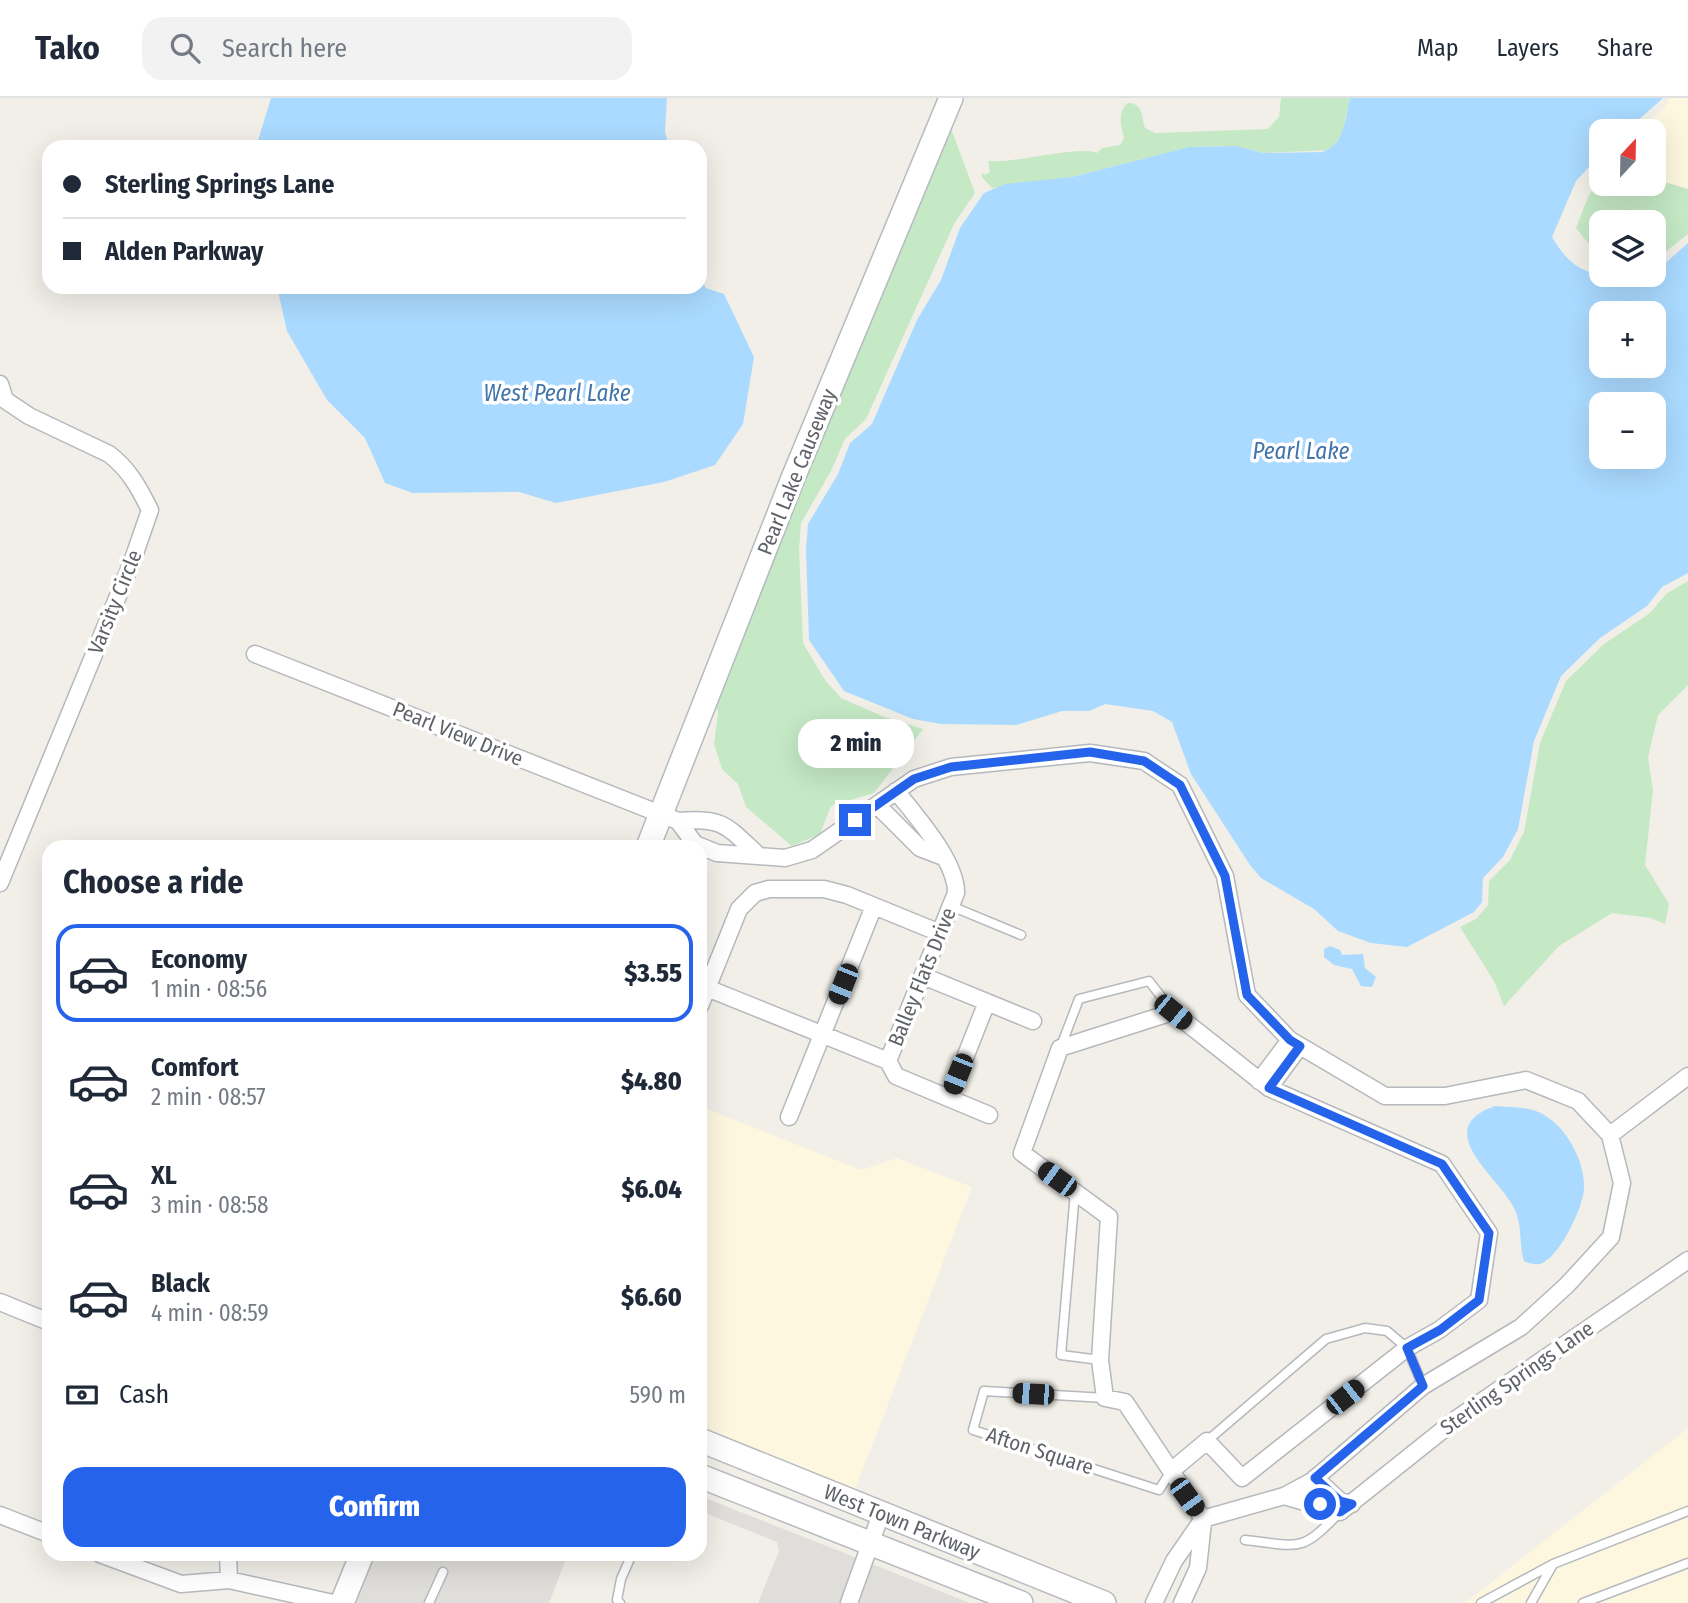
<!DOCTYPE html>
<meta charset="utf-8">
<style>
body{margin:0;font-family:"Fira Sans Condensed",sans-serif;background:#f2f2f3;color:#1f2937;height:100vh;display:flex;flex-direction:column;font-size:26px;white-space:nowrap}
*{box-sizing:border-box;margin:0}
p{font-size:23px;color:#747a83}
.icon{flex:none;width:38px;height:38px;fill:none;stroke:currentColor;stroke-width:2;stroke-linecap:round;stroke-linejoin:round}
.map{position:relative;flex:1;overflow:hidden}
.sheet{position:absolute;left:42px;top:742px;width:665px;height:721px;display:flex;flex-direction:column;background:#fff;border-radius:21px;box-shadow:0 7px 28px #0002}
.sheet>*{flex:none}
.banner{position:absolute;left:42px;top:42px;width:665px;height:154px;border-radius:21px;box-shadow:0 7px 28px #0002;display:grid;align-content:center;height:154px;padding:0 21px;background:#fff}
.needle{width:46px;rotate:22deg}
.controls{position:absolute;left:1589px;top:21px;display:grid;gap:14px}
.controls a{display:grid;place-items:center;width:77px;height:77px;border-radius:14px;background:#fff;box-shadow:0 7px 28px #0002;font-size:35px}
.end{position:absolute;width:32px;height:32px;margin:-16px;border:9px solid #2563eb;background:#fff;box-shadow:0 0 0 4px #fff}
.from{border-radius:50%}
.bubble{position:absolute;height:49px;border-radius:21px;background:#fff;box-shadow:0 7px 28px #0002;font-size:23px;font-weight:800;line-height:49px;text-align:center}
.car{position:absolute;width:21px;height:42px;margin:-21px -10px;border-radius:9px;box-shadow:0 0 5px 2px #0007;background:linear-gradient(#222 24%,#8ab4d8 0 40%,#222 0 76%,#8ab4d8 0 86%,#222 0)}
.banner b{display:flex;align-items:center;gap:24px;height:66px;font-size:26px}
.banner b+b{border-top:2px solid #e0e1e3}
.banner i{width:18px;height:18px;background:#1f2937}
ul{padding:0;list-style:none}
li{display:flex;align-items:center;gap:21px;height:98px;margin:0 14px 10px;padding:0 7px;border:4px solid transparent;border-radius:21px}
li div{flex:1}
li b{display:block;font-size:26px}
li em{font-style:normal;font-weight:800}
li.active{border-color:#2563eb}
li>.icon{width:63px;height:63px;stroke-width:1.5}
h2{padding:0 21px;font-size:32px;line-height:84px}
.pay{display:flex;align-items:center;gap:18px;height:77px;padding:0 21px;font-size:26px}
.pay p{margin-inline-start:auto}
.action{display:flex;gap:14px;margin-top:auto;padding:14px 21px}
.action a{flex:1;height:80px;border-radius:21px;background:#2563eb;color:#fff;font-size:28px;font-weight:800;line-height:80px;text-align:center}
header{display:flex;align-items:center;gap:42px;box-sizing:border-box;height:98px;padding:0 35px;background:#fff;border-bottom:2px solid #e0e1e3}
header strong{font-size:33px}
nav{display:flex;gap:38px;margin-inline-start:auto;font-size:24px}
.search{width:490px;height:63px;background:#f2f2f3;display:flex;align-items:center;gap:18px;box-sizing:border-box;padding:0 24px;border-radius:21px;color:#747a83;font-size:26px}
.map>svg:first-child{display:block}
.commercial{fill:#fef7e0}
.industrial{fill:#e0deda}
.green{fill:#c5e8c5}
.water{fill:#aadaff;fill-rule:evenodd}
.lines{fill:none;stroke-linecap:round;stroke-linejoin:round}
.lane-casing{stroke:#b5b8bc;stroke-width:11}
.street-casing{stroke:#b5b8bc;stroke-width:19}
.secondary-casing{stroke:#b6babf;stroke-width:26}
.lane{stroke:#fff;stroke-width:8}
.street{stroke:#fff;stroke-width:16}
.secondary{stroke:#fff;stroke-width:23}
.route{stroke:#2563eb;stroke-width:9}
.labels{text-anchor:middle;stroke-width:7;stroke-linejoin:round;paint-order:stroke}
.street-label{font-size:21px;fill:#5f6368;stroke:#fff}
.water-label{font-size:23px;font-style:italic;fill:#4174aa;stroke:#fff}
</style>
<header>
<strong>Tako</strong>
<div class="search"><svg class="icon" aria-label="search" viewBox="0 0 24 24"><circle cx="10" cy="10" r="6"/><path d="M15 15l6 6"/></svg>Search here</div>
<nav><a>Map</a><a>Layers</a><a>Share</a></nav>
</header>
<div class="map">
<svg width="1688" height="1505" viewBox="0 0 1688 1505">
<rect width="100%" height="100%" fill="#f1efe8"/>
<path class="commercial" d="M1670,0H1688V91L1661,83L1654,73V33H1637L1665,9Z
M700,1008L861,1072L897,1060L972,1089L854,1394L700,1330Z
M1688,1330V1505H1465Z"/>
<path class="industrial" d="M700,1398L857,1460L841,1505H758L779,1453L777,1444L700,1413Z
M371,1456H568L549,1505H351Z
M872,1466L970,1505H858Z"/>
<path class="green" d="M1281,0H1350L1342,36L1330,52L1263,55L1236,48L1189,49L1072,79L992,90L982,79V74L985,77L990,74L988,63C1016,66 1077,47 1097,55L1102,50L1120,47L1124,40C1121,29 1117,13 1128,5C1144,6 1141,18 1145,30L1155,35L1268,31L1279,19Z
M949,25L975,95L954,126L866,321L845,341L831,373L801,425L799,452L803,545L825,582L841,600L882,618L923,631L874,695L831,708L820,736L792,748L746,709L738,686L722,671L714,646L718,615L715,601Z
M1654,73L1661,83L1688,91V136L1654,163V124H1601V161L1576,130L1589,97L1601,79V86H1654Z
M1688,483V587L1658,617L1648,659L1653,692L1645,767L1669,806L1665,826L1651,820L1612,815L1559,848L1504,908L1494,883L1460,829L1476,821L1488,807L1489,783L1510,762L1524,734L1540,645L1566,583L1604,546L1650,515L1666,496Z"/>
<path class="water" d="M271,0H667L665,33L669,49H256Z
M1350,0H1663L1626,33H1601V56L1576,83L1552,139C1579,186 1606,177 1654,177V171L1661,169L1688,145V475L1662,489L1647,508L1600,540L1561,578L1534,643L1518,731L1503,759L1483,780L1482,804L1474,814L1407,849L1371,845L1338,833L1314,811L1261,780L1250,767L1191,676L1172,624L1153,613L1105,606L1089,613H1062L1016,627L941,626L913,621L844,593L809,542L806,451L808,426L838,376L850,345L872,326L917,222L941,182L960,130L984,95L1005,86L1072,79L1189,49L1236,48L1263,55L1322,54C1345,47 1345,20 1350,0ZM1601,215H1654V268H1601ZM1601,306H1654V359H1601Z
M700,180L706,190L724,196L754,259L743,326L715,367L664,384L556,405L519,394L413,395L385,385L365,340L327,302L287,233L277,189H700Z
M1330,848L1340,852L1342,857L1363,856L1365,870L1376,879L1372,889L1361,888L1352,871L1334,867L1324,859V851Z
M1495,1008C1507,1009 1521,1009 1533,1012C1562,1021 1584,1058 1584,1088C1585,1107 1559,1161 1540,1166C1534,1167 1529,1165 1524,1163C1519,1147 1522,1129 1516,1114C1503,1081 1427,1032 1495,1008Z"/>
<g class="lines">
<defs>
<path id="lane" d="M951,808L1021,837
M1061,948L1079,901L1149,883L1173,914
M1075,1094L1061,1257L1100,1262
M1105,1300L984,1293L973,1332L1159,1392L1171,1373
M1207,1343L1326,1241L1365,1230L1387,1233L1407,1250L1423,1288
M1245,1442C1300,1448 1300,1456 1340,1414
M429,1505L443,1474
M620,1505L617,1502L621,1481L632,1456
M1481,1505L1553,1466L1688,1413
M1531,1505L1552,1468
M1583,1505L1688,1465"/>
<path id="street" d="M0,286L5,302L29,318L109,356C129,371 139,390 150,412L132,464L0,785
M255,556L678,723C722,719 726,727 757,756
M877,707L920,750L941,758
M678,723L695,746L717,755L785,760L812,752L914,681L951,669L1090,655L1144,663L1180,687L1225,778L1247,897L1290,942L1385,998H1445L1526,982L1578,1003L1610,1037L1622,1085L1611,1139L1567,1187L1521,1229L1423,1288L1312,1383L1284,1398L1203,1421L1174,1463L1154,1505
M923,878L1033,923
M707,890L888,963L896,978L989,1017
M700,908L739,811L755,795L769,791H824L847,797L940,835
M888,963L956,795C957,764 916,718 896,693
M1259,983L1290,942
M1269,990L1300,948
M949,1000L987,904
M789,1019L874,808
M1610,1037L1688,978
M0,1204L49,1224
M1171,1373L1207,1343L1242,1380L1407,1250L1439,1232L1479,1202L1489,1135L1442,1066L1269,990L1173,914L1060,950L1022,1055L1109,1119L1100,1262L1105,1300L1125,1304L1203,1421
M1315,1380L1340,1403L1352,1406
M1284,1398L1340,1414L1459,1319L1688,1162
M0,1417L49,1436
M100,1456L181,1486L229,1482L333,1505
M228,1456L229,1482
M849,1505L881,1416
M1182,1505L1198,1470L1203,1424"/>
<path id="secondary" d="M648,749L793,380L951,0
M700,1342L1104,1505
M700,1378L1021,1505
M342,1505L362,1456"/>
</defs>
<use href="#lane" class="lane-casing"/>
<use href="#street" class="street-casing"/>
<use href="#secondary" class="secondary-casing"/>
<use href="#lane" class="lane"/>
<use href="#street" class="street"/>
<use href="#secondary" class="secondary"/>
</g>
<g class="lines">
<path class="route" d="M855,722L914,681L951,669L1090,654L1144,663L1180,687L1225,778L1247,897L1290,942L1300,948L1269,990L1442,1066L1489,1135L1479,1202L1440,1232L1407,1250L1423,1288L1315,1380L1340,1403L1352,1406L1340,1414L1320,1406"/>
</g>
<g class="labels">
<g class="street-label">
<text transform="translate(797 374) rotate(-68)" y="7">Pearl Lake Causeway</text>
<text transform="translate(115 504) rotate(-68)" y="7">Varsity Circle</text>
<text transform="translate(458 636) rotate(22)" y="7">Pearl View Drive</text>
<text transform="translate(922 879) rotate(-68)" y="7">Balley Flats Drive</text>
<text transform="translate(1517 1280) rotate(-35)" y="7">Sterling Springs Lane</text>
<text transform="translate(1040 1353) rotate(18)" y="7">Afton Square</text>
<text transform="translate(902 1424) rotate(22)" y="7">West Town Parkway</text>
</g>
<g class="water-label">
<text x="557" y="303">West Pearl Lake</text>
<text x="1301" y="361">Pearl Lake</text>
</g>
</g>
</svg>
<div class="controls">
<a><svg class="needle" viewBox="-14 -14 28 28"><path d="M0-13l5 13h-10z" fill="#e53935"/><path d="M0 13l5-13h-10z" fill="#747a83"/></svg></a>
<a><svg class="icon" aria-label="layers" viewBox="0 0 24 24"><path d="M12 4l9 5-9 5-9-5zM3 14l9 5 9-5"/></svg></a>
<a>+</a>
<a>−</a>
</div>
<i class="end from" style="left:1320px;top:1406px"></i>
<i class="end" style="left:855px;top:722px"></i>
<div class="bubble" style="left:798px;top:621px;width:116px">2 min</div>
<i class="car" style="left:843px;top:886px;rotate:202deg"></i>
<i class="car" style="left:1173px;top:914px;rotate:129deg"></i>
<i class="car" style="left:958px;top:976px;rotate:202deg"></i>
<i class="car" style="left:1057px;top:1081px;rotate:306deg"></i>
<i class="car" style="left:1033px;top:1296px;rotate:273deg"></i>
<i class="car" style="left:1345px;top:1299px;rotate:52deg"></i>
<i class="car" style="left:1187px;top:1399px;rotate:144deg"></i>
<div class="banner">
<b><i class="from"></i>Sterling Springs Lane</b>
<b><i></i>Alden Parkway</b>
</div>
<section class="sheet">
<h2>Choose a ride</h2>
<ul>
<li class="active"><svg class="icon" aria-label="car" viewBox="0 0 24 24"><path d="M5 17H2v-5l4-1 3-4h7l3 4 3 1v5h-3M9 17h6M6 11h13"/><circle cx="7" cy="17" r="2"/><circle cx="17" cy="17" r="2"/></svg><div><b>Economy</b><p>1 min · 08:56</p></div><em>$3.55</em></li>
<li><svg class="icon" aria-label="car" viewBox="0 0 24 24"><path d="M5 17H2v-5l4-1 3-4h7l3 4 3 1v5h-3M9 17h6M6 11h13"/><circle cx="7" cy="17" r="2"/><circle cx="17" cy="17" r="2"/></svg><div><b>Comfort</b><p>2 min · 08:57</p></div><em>$4.80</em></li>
<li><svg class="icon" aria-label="car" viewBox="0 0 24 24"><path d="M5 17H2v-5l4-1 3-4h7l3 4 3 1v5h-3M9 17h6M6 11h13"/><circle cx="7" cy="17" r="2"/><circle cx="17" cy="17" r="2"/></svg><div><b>XL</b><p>3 min · 08:58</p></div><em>$6.04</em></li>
<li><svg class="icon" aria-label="car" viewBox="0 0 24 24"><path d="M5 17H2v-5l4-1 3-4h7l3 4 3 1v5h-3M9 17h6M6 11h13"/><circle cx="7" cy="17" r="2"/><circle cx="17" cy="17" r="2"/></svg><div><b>Black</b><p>4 min · 08:59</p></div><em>$6.60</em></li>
</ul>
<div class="pay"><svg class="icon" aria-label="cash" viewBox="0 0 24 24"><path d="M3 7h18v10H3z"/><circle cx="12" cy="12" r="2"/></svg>Cash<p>590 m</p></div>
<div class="action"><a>Confirm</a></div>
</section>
</div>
